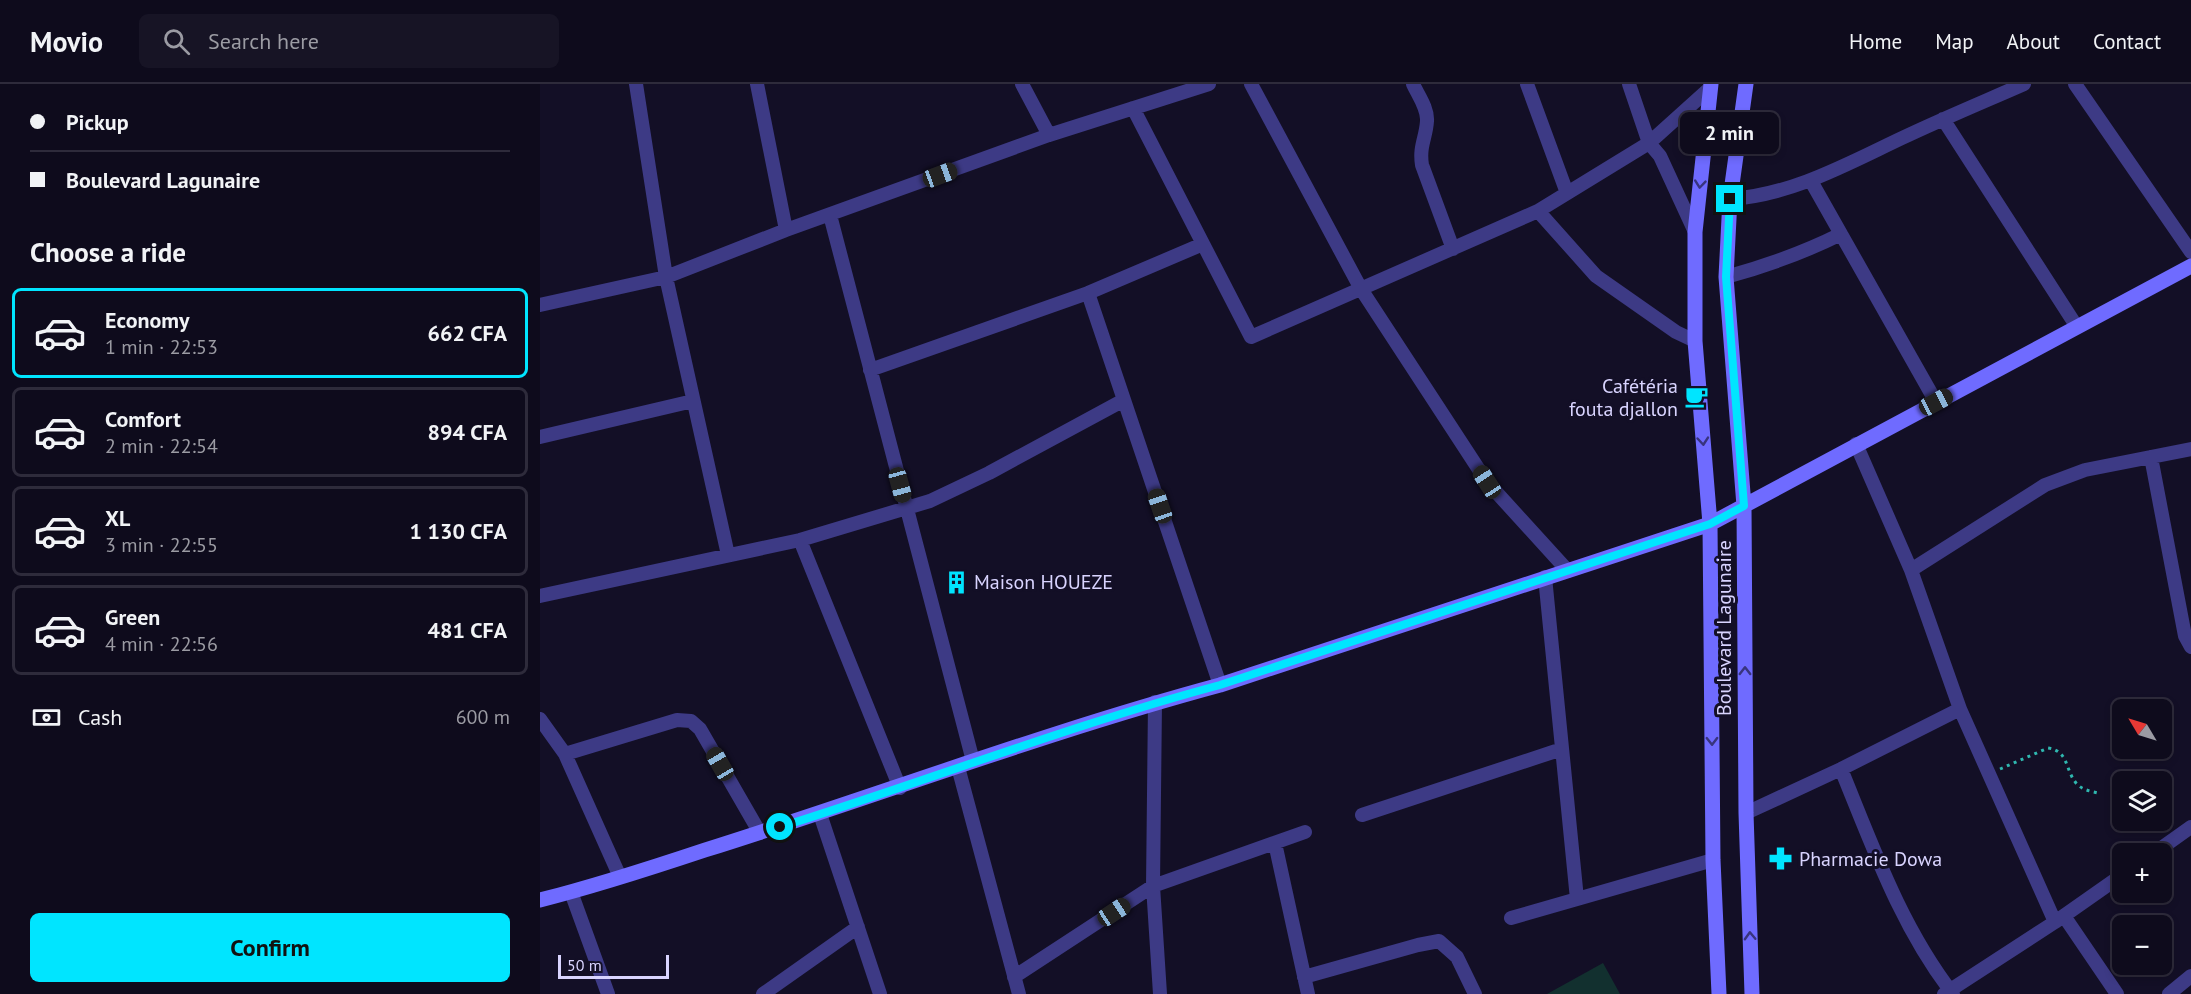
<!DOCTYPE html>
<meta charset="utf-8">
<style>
body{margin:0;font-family:"PT Sans",sans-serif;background:#171425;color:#f1f3f6;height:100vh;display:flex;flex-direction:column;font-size:22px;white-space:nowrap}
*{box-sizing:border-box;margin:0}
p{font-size:20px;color:#9b9ba3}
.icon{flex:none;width:33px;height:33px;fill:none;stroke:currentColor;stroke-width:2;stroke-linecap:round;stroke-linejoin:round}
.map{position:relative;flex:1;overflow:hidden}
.panel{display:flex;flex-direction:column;background:#0e0b1c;width:540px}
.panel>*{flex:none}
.guide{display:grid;align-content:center;height:132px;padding:0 30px;background:#0e0b1c}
.needle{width:39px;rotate:308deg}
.tools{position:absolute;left:1572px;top:615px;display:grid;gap:12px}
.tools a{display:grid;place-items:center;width:60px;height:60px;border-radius:9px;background:#0e0b1c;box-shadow:0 3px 9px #0003,0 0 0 2px #2e2b3b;font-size:30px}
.scale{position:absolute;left:18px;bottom:15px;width:111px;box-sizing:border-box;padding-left:6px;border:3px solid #d9d4ff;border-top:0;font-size:16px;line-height:21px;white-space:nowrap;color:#d9d4ff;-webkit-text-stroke:4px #130f26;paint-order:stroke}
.end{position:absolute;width:27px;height:27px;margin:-14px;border:8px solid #00e5ff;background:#111;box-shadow:0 0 0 3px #111}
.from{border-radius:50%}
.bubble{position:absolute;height:42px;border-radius:9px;background:#0e0b1c;box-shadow:0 3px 9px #0003,0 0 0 2px #2e2b3b;font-size:20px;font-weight:700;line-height:42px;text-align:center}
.car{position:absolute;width:18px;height:36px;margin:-18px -9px;border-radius:8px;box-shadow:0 0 4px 2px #0007;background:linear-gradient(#222 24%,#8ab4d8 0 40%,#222 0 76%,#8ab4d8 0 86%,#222 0)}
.guide b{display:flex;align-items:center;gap:21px;height:57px;font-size:22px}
.guide b+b{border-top:2px solid #2e2b3b}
.guide i{width:15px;height:15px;background:#f1f3f6}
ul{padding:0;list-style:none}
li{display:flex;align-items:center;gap:18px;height:90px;margin:0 12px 9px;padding:0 18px;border:3px solid #2e2b3b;border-radius:9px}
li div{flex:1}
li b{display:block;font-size:22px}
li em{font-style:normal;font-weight:700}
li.selected{border-color:#00e5ff}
li>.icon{width:54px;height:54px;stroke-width:1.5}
h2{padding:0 30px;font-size:27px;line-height:72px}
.pay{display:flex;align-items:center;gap:15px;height:66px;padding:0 30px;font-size:22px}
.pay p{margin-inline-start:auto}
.cta{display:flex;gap:12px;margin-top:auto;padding:12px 30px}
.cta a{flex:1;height:69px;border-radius:9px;background:#00e5ff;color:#111;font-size:24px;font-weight:700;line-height:69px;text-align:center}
header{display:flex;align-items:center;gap:36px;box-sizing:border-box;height:84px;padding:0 30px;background:#0e0b1c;border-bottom:2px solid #2e2b3b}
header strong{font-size:28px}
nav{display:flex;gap:33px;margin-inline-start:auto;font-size:21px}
.search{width:420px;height:54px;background:#171425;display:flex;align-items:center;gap:15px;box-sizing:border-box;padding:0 21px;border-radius:9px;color:#9b9ba3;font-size:22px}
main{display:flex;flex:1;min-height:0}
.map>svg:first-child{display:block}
.green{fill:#12302f}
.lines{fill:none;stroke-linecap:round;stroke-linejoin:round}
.path{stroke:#2fb8b0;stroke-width:3;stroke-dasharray:3 4.5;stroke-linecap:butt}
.street{stroke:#3d3a85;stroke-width:14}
.secondary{stroke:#6f6bff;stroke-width:15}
.oneway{stroke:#38347d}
.route{stroke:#00e5ff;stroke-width:8}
.labels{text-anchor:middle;stroke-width:6;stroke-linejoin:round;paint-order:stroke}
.poi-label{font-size:20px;fill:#d9d4ff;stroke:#130f26;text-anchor:start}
.street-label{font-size:20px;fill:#d9d4ff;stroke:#130f26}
</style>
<header>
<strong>Movio</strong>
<div class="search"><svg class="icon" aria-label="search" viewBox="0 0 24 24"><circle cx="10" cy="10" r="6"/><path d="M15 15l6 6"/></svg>Search here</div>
<nav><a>Home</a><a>Map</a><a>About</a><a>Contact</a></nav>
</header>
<main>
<section class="panel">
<div class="guide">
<b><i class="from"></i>Pickup</b>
<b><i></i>Boulevard Lagunaire</b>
</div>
<h2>Choose a ride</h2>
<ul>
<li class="selected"><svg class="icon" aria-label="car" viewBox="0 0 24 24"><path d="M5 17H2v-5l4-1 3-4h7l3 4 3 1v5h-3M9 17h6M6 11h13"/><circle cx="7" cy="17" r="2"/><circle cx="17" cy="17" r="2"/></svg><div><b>Economy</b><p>1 min · 22:53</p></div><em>662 CFA</em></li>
<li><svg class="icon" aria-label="car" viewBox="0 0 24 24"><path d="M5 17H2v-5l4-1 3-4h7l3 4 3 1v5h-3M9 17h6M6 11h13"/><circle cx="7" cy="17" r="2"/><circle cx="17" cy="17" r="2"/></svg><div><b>Comfort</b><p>2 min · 22:54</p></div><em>894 CFA</em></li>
<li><svg class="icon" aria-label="car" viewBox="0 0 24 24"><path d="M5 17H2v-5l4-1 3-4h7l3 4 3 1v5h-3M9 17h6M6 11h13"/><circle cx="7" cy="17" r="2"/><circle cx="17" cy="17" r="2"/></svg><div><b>XL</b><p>3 min · 22:55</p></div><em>1 130 CFA</em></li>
<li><svg class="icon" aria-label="car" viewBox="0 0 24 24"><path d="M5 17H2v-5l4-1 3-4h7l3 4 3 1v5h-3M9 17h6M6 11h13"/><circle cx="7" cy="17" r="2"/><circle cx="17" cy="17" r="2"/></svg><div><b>Green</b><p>4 min · 22:56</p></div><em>481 CFA</em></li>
</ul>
<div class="pay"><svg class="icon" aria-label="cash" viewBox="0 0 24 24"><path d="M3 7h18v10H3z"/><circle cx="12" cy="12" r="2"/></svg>Cash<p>600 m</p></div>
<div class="cta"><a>Confirm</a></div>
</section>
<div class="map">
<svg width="1651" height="910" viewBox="0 0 1651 910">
<rect width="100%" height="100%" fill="#130f26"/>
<path class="green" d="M1063,879L1080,910H1007Z"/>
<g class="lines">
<path class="path" d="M1460,685L1508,664C1529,667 1525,686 1536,699C1542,706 1550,707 1558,709"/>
<path class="street" d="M96,0L126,193L188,471
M217,0L246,146
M482,0L509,51
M711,0L821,205L947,398L1028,487
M873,0C878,11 888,24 887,37C886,54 879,62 882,81L913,165
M987,0L1027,109
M1089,0L1109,59L1120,72L1155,148
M1535,0L1651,168
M593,24L711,253L998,127L1109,59L1170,4
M1403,35L1537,243
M1271,97L1396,318
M1190,115C1252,111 1307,80 1362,54C1402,35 1443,18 1484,0
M998,127L1056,192L1136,248L1155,257
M290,131L433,677
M1186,193C1226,182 1263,169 1301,150
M548,209L680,601
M0,221L126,193L246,146L509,51L669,0
M330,286L548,209L663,160
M0,353L153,317
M1316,360L1371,486L1420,625L1515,838
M1611,373L1645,552L1651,563
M260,456L360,704
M1371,486L1505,401L1545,386L1651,365
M1005,493L1037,815
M0,512L260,456L390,417L449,389L584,316
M615,618L613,802L620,910
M0,635L25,670L80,793
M25,670L137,636L151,637L160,645L220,749
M418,683L479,910
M1301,685C1333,763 1361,843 1413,910
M1206,729L1301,685L1420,625
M280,730L340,910
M822,731L1022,665
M735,759L768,910
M1613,770L1651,743
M31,808L68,910
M1524,832L1577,910
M971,834L1173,776
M474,893L613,802L765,748
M764,893L878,861L899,857L917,873L935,910
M223,910L318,843
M1404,910L1515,838L1582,791
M1629,910L1651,892"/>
<path class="secondary" d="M1171,0L1155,148V257L1170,440L1173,776L1179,910
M1206,0L1190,115L1186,193L1204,422L1206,729L1212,910
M0,816C56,802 111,784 165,766C337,712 506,648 680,601L1170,440L1651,182"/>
</g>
<defs><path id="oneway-chevron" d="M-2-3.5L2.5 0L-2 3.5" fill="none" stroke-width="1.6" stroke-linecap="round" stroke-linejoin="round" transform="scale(1.5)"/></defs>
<g class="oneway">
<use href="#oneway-chevron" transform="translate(1160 100) rotate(96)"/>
<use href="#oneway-chevron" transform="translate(1163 357) rotate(85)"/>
<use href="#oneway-chevron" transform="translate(1205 587) rotate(-90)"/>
<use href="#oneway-chevron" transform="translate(1172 657) rotate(89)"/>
<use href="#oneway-chevron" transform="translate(1210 852) rotate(-92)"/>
</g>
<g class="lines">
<path class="route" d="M240,743C387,697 531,641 680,601L1170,440L1204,422L1186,193L1190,115"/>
</g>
<defs>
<symbol id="cafe-bare" viewBox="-9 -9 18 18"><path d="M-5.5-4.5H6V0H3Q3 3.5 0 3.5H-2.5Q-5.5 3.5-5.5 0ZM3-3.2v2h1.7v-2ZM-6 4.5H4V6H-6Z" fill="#00e5ff" stroke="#130f26" stroke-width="2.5" paint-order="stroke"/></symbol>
<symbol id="building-bare" viewBox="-9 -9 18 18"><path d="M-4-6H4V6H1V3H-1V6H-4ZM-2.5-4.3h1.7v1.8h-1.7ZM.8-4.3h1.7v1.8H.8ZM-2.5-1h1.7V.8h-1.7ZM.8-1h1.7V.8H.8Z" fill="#00e5ff" stroke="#130f26" stroke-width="2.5" paint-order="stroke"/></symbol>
<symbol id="pharmacy-bare" viewBox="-9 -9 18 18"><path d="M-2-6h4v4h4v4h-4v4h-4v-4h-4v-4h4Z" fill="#00e5ff" stroke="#130f26" stroke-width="2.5" paint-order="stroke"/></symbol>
</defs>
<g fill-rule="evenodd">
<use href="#cafe-bare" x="1140" y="296" width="33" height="33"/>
<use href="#building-bare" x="400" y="482" width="33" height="33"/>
<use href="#pharmacy-bare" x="1224" y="758" width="33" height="33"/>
</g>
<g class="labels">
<g class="poi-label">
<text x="1138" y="309" text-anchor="end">Cafétéria<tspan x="1138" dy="23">fouta djallon</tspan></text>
<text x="434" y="505">Maison HOUEZE</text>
<text x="1259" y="782">Pharmacie Dowa</text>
</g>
<g class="street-label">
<text transform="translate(1184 544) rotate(-90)" y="7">Boulevard Lagunaire</text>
</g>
</g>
</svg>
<div class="tools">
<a><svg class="needle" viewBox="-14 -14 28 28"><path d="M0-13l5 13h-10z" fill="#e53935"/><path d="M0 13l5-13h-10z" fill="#9b9ba3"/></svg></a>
<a><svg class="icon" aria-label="layers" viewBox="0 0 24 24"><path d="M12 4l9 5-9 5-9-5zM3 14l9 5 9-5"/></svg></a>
<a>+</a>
<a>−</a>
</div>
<div class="scale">50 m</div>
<i class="end from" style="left:240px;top:743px"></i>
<i class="end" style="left:1190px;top:115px"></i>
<div class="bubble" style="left:1140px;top:28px;width:99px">2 min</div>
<i class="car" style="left:400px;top:91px;rotate:70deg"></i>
<i class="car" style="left:1396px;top:318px;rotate:62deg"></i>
<i class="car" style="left:947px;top:398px;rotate:327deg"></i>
<i class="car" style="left:360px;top:401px;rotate:165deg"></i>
<i class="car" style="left:620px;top:422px;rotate:341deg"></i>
<i class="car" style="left:180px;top:680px;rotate:330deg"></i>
<i class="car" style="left:574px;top:828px;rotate:57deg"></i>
</div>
</main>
